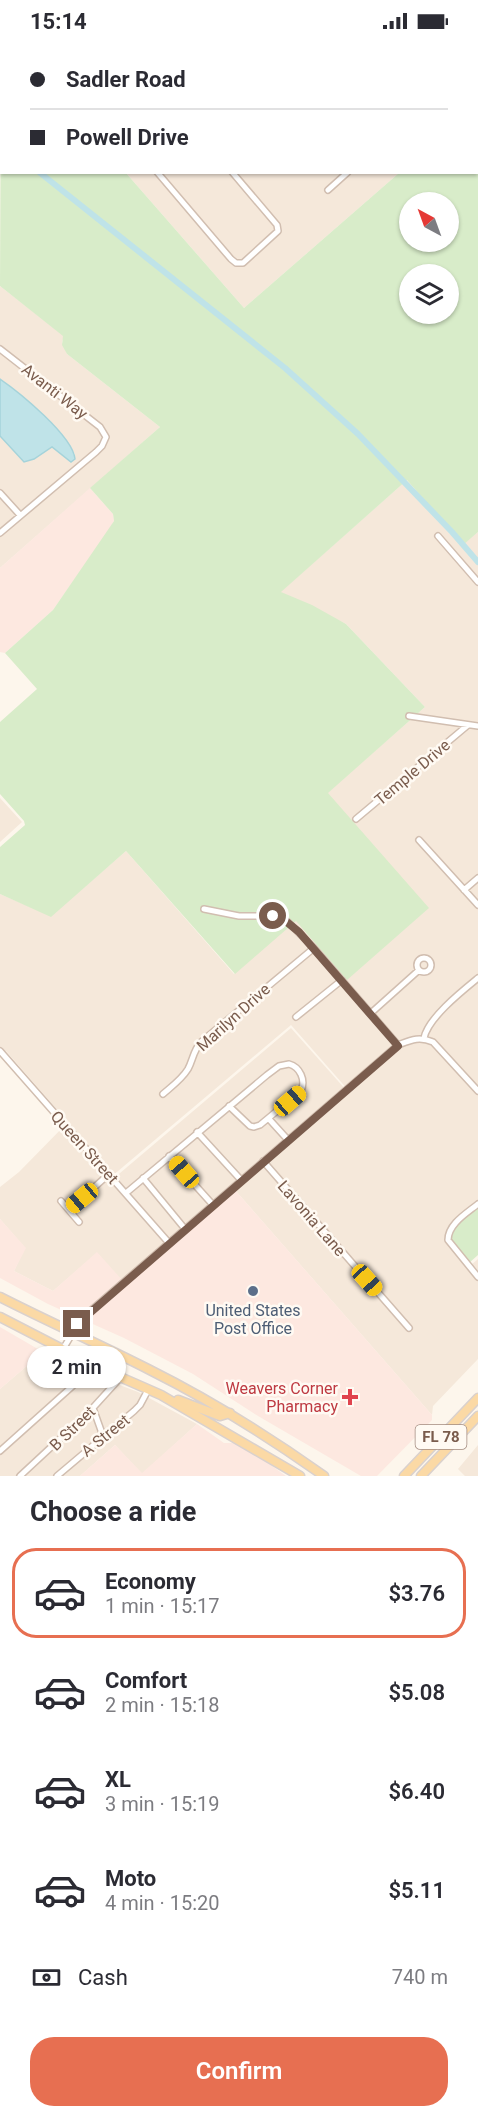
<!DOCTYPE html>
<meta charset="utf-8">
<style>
body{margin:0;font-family:Roboto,sans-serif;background:#f2f2f3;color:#2b2b33;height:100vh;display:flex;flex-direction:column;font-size:22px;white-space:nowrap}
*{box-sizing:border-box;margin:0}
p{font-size:20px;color:#7c7c81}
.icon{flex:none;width:33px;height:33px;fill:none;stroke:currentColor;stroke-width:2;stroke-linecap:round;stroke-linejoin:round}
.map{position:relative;height:1434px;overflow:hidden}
.side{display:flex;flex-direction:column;background:#fff;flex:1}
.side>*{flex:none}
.hud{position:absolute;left:0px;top:0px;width:478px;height:132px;box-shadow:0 2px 4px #0004;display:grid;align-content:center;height:132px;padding:0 30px;background:#fff}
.needle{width:39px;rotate:319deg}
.controls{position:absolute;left:399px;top:150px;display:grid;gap:12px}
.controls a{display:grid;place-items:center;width:60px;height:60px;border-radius:50%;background:#fff;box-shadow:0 2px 4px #0004;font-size:30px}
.end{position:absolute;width:27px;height:27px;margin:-14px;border:8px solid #7a5c4d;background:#fff;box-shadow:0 0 0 3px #fff}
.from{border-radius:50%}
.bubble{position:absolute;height:42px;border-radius:21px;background:#fff;box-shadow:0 2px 4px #0004;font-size:20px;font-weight:600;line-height:42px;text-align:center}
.car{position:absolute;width:18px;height:36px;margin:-18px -9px;border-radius:8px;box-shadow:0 0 4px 2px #0007;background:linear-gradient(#f5c518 24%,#345 0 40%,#f5c518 0 76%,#345 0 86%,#f5c518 0)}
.hud b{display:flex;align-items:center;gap:21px;height:57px;font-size:22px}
.hud b+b{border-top:2px solid #e1e1e2}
.hud i{width:15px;height:15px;background:#2b2b33}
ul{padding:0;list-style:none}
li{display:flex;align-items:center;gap:18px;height:90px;margin:0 12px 9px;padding:0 18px;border:3px solid transparent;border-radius:24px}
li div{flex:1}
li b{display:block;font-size:22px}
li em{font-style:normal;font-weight:600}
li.selected{border-color:#e76f51}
li>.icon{width:54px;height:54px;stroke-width:1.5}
h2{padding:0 30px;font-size:27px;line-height:72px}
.pay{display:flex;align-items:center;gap:15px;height:66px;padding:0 30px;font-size:22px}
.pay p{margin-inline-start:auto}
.primary-button{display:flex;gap:12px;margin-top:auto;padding:12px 30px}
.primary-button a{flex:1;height:69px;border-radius:24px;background:#e76f51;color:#fff;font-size:24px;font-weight:600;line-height:69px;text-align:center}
.status{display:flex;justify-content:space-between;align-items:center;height:42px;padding:0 30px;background:#fff;direction:ltr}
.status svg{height:16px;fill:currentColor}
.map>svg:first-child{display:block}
.residential{fill:#f5e8da}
.commercial{fill:#fde8e0}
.green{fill:#d8ecc9;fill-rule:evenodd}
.water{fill:#bfe3e8;stroke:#a5d3da;stroke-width:1.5}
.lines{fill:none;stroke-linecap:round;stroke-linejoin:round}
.canal{stroke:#bfe3e8;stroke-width:6}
.minor-casing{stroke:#d1beb0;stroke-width:8}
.primary-casing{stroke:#dad1cd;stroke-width:11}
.minor{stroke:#fff;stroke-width:5}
.primary{stroke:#fbd9a5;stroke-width:8}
.route{stroke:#7a5c4d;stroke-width:8}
.service-dot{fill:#5c6f8a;stroke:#fffaf3;stroke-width:2}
.health-dot{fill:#e0444e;stroke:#fffaf3;stroke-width:2}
.labels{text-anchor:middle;stroke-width:5;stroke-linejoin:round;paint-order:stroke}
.shield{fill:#fffaf3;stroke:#a28b7f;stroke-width:1.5}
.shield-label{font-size:15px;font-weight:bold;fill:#7a5c4d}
.street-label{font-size:16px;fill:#7a5c4d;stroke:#fffaf3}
.service-label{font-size:16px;fill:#4e5e75;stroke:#fffaf3}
.health-label{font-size:16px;fill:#be3a42;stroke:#fffaf3;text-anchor:end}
</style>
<div class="status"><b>15:14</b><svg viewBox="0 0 49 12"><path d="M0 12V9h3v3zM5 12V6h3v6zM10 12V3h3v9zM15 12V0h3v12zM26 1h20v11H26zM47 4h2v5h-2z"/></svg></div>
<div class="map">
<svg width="478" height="1434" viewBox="0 0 478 1434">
<rect width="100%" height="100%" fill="#fdf6ec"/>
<path class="residential" d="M34,0H478V62L477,2H32Z
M126,131H399L244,266Z
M0,244L64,294L62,300L67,312L160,385L0,526V394L24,420L34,417L52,405L71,420L75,417V412L41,370L0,337Z
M407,438L462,503L478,490V1161L453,1182L471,1223L478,1217V1317L433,1364L432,1373L235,1148L349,1049L291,983L111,1135L167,1202L123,1240L97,1211L53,1249L14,1229L25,1206L0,1177V1145L19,1130L68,1080L6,1009L0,1014V852L51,874L126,809L234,932L296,878L347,937L428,866L327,751L425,665L346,582L280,550Z
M0,756L22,780L0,800Z
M291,986L346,1048L169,1201L113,1137Z
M43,1310L64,1322L138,1350L197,1382L142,1432L115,1403L80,1434H0V1347Z
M478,1403V1434H465L458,1427Z"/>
<path class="commercial" d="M90,446L113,472L114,479L110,487L53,568L5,611L0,610V526Z
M235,1148L432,1373V1378L377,1434H361L258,1374L193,1332L124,1296L48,1262L0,1236V1177L26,1206L14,1229L53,1249L97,1210L123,1239L171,1203Z
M0,1285L43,1310L0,1347Z
M197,1382L224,1401H240L286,1434H80L115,1403L142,1431Z"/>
<path class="green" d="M1,30L2,130L126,131L244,266L399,131L477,130L478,62V490L463,503L407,438L281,550L312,563L346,582L425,665L328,751L429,866L347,938L296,879L235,932L126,809L51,875L0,852V805L25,783L24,779L0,752V680L37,647L5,611L53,568L114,479L113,472L90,446L160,385L67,312L62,303L63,294L0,244ZM410,160H448V200H410ZM410,232H448V272H410Z
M478,1164V1213L469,1221C464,1214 453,1205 451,1197C447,1185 470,1171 478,1164Z"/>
<path class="water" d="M0,337C19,350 73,394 75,417L71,420L52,405L34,417L24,420L0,394Z"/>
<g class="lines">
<path class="canal" d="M440,0L442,2
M477,42L478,43
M0,100L2,101
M39,130L285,326L358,392L452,490L478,520"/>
<defs>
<path id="minor" d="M118,0L119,2
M192,0L194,2
M349,0L350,2
M80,2L82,0
M289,2L291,0
M157,130L231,217L236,221H243L278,189L277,183L232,130
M328,148L348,130
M0,307L100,385L106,395L102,404L96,410L0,491
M0,451L20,473
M438,494L478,540
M409,674L478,684
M356,777L468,683
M419,798L478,863
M464,848L478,836
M204,867L239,874H272L282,875L288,880L314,906L398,1003
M417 923a7 7 0 1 1 14 0a7 7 0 1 1-14 0Z
M371,971L419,928
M296,975L342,938
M424,996C428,976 462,949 478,936
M0,1009L169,1201
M163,1052C171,1045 182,1037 188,1027C193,1018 193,1009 201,1000L314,906
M269,1077L288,1098
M197,1090L241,1138
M169,1114L213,1163
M263,1119L409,1286
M143,1136L185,1187
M126,1151L267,1033L279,1024L289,1022C300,1025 306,1038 301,1049L260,1083L254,1085L250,1084L229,1064
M61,1159L79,1180
M478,1162C467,1171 448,1182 448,1198L478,1235
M69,1168L109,1132
M63,1307L81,1277L398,1003C411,998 419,994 433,1000L478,1049
M93,1366L103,1394
M0,1409L95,1324
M20,1434L90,1369L120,1336
M57,1434L134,1369L140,1363L148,1348"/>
<path id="primary" d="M0,1255C49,1280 99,1302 148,1327C210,1358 268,1394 324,1434
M0,1275L95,1324L161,1353L300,1434
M178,1358L220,1374L230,1371
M404,1434L478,1356
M421,1434L478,1374"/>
</defs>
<use href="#minor" class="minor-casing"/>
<use href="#primary" class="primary-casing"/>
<use href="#minor" class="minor"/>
<use href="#primary" class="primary"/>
</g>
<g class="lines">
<path class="route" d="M77,1282L398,1004L299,890L282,876L273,874"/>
</g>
<circle class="service-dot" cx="253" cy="1249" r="6"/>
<path class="health-dot" d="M347 1346h6v6h6v6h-6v6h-6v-6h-6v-6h6z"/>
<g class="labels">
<rect class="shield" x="415.5" y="1383" width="51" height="24" rx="4.5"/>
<g class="shield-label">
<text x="441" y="1400">FL 78</text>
</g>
<g class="street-label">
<text transform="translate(55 349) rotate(38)" y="6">Avanti Way</text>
<text transform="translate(412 730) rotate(-40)" y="6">Temple Drive</text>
<text transform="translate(233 975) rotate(-42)" y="6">Marilyn Drive</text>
<text transform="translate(85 1105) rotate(48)" y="6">Queen Street</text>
<text transform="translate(312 1176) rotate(49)" y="6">Lavonia Lane</text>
<text transform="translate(72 1386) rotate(-44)" y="6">B Street</text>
<text transform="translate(105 1393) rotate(-39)" y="6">A Street</text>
</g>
<g class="service-label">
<text x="253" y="1274">United States<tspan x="253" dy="18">Post Office</tspan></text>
</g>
<g class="health-label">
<text x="338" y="1352">Weavers Corner<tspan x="338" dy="18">Pharmacy</tspan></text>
</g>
</g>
</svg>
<div class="controls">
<a><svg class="needle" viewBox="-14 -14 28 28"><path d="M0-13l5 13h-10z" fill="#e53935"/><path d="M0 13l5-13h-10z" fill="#7c7c81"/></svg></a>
<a><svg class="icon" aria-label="layers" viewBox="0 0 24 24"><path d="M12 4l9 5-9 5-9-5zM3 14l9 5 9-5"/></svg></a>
</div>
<i class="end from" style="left:273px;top:874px"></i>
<i class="end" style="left:77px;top:1282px"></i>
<div class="bubble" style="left:27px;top:1304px;width:99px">2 min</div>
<i class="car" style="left:290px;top:1059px;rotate:49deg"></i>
<i class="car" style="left:184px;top:1130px;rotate:319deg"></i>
<i class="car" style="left:82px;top:1156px;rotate:230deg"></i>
<i class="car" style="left:367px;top:1238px;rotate:138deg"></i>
<div class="hud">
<b><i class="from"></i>Sadler Road</b>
<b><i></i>Powell Drive</b>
</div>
</div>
<section class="side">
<h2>Choose a ride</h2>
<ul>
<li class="selected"><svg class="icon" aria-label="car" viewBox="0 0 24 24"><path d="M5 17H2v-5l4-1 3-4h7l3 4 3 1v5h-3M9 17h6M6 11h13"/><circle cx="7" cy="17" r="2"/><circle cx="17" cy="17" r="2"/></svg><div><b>Economy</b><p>1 min · 15:17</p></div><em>$3.76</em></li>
<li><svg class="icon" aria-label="car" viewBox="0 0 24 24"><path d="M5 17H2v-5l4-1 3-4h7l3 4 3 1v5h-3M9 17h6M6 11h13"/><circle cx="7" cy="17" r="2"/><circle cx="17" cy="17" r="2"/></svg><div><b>Comfort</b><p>2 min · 15:18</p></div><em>$5.08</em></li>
<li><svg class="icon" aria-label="car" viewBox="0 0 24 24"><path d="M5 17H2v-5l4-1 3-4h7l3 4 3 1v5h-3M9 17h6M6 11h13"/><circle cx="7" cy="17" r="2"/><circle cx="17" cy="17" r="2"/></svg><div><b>XL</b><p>3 min · 15:19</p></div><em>$6.40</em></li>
<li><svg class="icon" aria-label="car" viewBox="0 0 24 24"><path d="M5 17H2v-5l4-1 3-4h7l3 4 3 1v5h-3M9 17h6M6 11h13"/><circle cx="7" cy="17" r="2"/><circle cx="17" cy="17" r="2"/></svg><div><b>Moto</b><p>4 min · 15:20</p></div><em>$5.11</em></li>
</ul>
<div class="pay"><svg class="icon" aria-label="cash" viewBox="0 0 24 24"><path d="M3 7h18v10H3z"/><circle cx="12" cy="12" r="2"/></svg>Cash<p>740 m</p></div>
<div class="primary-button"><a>Confirm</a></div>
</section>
